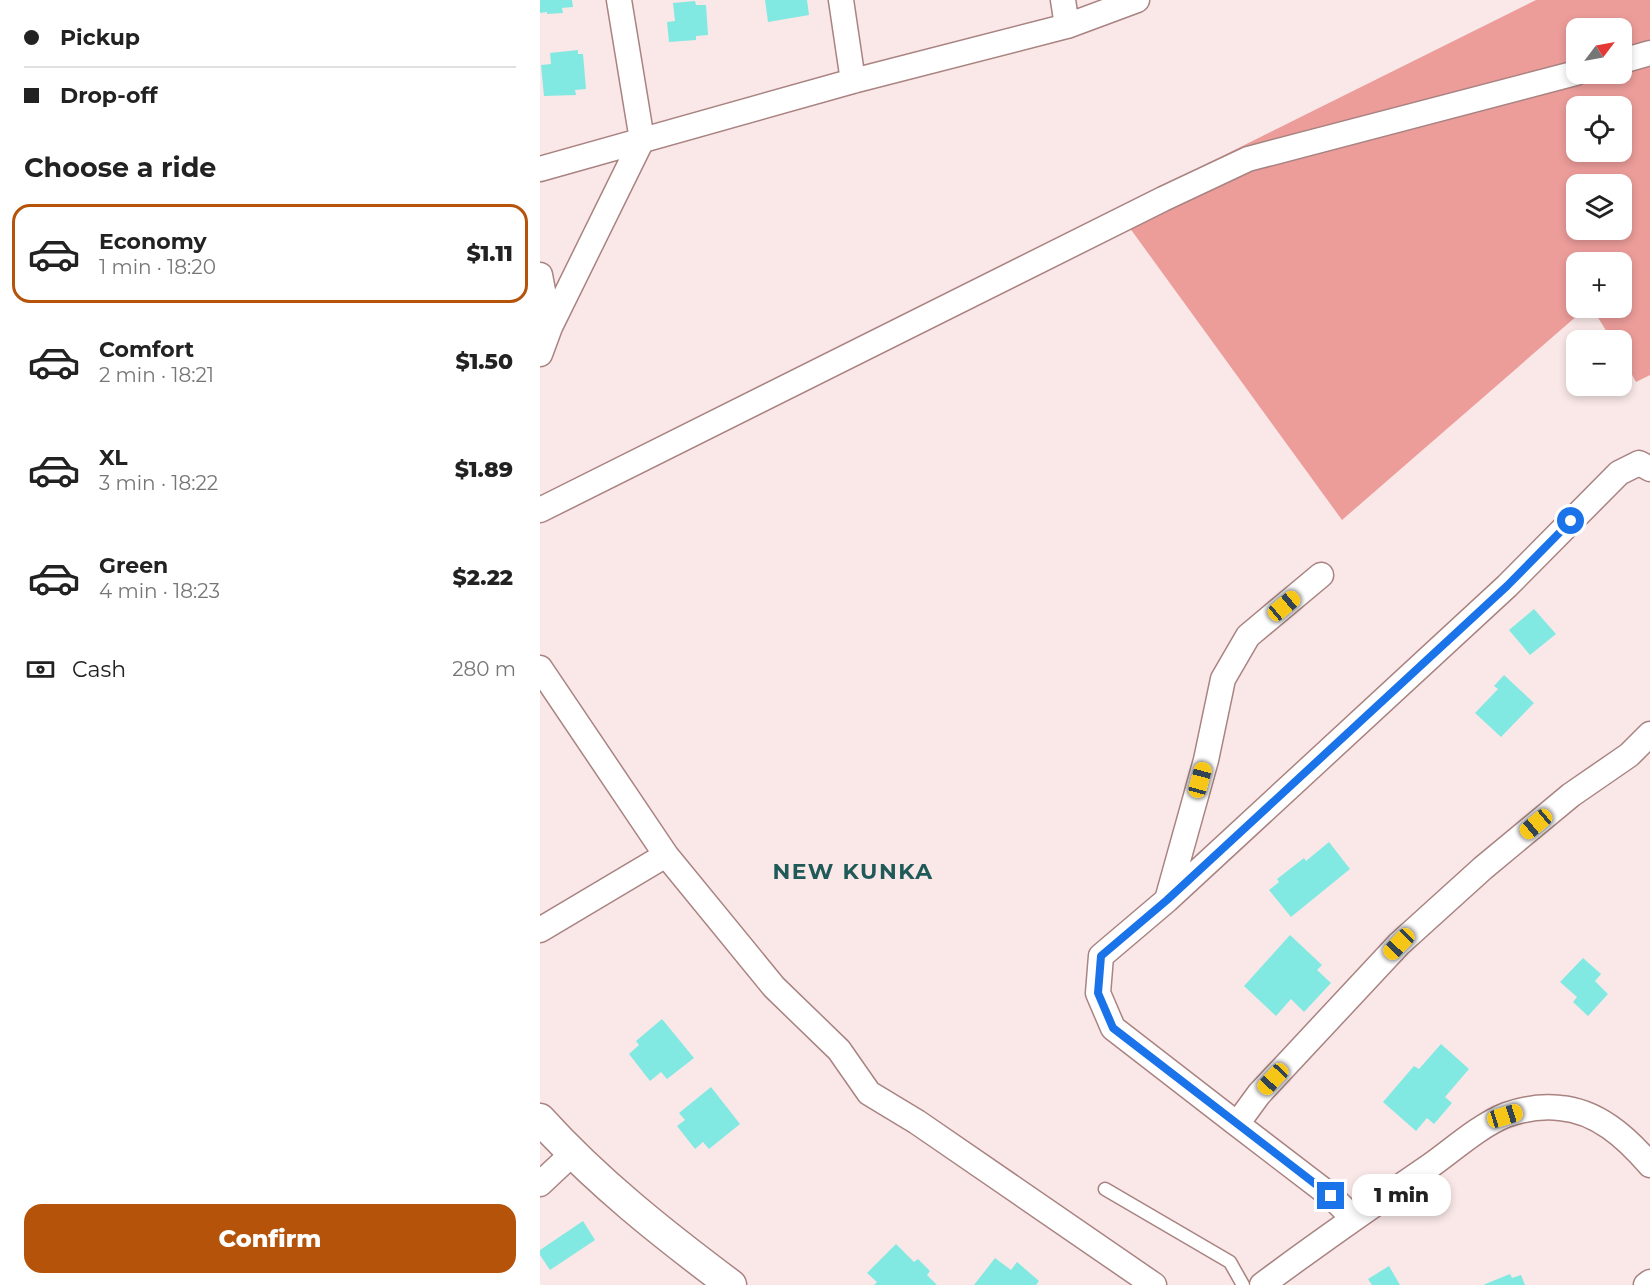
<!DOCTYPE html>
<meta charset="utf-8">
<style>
body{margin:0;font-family:Montserrat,sans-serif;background:#f2f2f2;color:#222;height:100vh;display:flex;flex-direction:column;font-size:22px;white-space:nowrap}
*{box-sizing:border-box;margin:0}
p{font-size:20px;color:#767676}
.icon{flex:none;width:33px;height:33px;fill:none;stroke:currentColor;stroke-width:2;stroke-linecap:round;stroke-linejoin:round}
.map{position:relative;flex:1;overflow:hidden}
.panel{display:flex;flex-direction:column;background:#fff;width:540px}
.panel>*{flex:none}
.banner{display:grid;align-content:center;height:132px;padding:0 24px;background:#fff}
.needle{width:39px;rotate:58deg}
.tools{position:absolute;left:1026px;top:18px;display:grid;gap:12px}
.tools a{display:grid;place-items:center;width:66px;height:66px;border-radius:12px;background:#fff;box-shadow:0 3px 9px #0003;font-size:30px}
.end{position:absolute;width:27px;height:27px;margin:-14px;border:8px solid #1a73e8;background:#fff;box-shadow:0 0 0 3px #fff}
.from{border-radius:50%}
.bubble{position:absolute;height:42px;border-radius:18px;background:#fff;box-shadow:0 3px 9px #0003;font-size:20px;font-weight:800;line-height:42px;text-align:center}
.car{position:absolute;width:18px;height:36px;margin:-18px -9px;border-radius:8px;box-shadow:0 0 4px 2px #0007;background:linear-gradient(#f5c518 24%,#345 0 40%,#f5c518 0 76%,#345 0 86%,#f5c518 0)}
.banner b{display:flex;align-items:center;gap:21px;height:57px;font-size:22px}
.banner b+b{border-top:2px solid #e0e0e0}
.banner i{width:15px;height:15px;background:#222}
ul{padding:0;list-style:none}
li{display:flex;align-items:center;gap:18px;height:99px;margin:0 12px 9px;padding:0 12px;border:3px solid transparent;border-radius:18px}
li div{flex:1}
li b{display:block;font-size:22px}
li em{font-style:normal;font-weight:800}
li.active{border-color:#b45309}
li>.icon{width:54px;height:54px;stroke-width:1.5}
h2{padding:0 24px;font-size:27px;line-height:72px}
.pay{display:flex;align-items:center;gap:15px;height:66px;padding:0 24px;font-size:22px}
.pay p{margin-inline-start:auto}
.cta{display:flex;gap:12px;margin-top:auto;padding:12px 24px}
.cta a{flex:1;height:69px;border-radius:18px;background:#b45309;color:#fff;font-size:24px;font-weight:800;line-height:69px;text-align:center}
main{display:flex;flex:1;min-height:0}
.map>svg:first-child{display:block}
.forest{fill:#ec9d9a;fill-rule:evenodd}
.building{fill:#82e8e2}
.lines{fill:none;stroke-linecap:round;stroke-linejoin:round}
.service-casing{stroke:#a98381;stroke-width:15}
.minor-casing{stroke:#a98381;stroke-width:27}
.tertiary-casing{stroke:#a98381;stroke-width:33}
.service{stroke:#fff;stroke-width:12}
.minor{stroke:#fff;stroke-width:24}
.tertiary{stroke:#fff;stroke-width:30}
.route{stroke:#1a73e8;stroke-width:8}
.labels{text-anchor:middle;stroke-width:5;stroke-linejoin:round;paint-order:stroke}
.district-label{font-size:22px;font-weight:bold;letter-spacing:1.5px;fill:#205a58;stroke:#f9e8e7}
</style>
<main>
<section class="panel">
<div class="banner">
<b><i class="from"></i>Pickup</b>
<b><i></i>Drop-off</b>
</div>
<h2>Choose a ride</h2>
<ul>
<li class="active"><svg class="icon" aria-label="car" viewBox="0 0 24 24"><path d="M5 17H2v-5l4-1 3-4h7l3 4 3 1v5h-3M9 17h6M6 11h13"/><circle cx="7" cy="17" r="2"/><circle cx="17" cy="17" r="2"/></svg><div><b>Economy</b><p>1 min · 18:20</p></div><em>$1.11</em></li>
<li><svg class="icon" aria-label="car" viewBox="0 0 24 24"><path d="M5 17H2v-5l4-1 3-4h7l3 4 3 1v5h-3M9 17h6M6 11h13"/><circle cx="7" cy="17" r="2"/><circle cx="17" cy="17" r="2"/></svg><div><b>Comfort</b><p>2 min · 18:21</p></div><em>$1.50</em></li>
<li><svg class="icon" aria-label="car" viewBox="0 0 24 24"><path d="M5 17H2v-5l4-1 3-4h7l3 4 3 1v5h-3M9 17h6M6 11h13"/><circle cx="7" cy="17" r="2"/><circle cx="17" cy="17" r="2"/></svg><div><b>XL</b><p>3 min · 18:22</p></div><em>$1.89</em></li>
<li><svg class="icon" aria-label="car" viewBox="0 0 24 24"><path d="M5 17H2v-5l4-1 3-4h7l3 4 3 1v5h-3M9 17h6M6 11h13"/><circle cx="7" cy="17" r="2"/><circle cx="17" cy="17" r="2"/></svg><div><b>Green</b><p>4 min · 18:23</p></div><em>$2.22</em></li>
</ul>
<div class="pay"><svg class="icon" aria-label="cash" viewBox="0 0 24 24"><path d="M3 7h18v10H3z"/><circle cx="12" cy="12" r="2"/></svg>Cash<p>280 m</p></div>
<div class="cta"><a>Confirm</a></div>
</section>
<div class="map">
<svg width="1110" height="1285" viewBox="0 0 1110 1285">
<rect width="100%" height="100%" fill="#f9e8e7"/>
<path class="forest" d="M996,0H1110V375L1096,382L1082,357V340H1072L1052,308H1082V262H1036V308H1046L802,520L576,209ZM1036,28H1082V74H1036ZM1036,106H1082V152H1036ZM1036,184H1082V230H1036Z"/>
<path class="building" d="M0,0H32L33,7L22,8L23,13L7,14V12L0,13Z
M225,0H267L269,15L228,22Z
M155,1L156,5H166L168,35L156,36V40L129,42L127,22L135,21L133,3Z
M38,50V54H43L46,89L35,90L36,95L4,96L1,65L11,64L10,53Z
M994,609L1016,634L990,655L969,630Z
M964,675L994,703L961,737L935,713L958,689L954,686Z
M789,842L810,869L751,917L729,890L739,882L737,879L764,858L766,861Z
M750,935L782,965L777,970L791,983L764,1012L751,999L736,1016L704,986Z
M1043,958L1061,974L1055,981L1068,994L1048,1016L1033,1002L1037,997L1020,982Z
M122,1019L154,1058L127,1079L121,1072L110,1081L89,1054L99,1045L96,1041Z
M901,1044L929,1069L905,1097L912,1103L894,1124L887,1118L876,1131L843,1102L874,1066L879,1069Z
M171,1087L200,1124L169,1149L163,1142L155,1149L137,1126L145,1120L139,1113Z
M43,1221L55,1240L10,1270L0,1255V1250Z
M356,1244L374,1262L378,1259L390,1271L387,1275L397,1285H334L337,1282L327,1273Z
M455,1258L471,1270L477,1262L499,1281L496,1285H434Z
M849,1266L860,1285H832L828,1279Z
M970,1274L972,1278L981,1275L985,1285H943Z"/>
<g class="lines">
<defs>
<path id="service" d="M565,1189L690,1262L703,1285"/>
<path id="minor" d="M301,0L313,81
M523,0L527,26
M1082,61L1110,53
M0,169L313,81L527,26L597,0
M0,275L10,327
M0,354L10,327L102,140L79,0
M0,510L623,199L708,159L1036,73
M0,668L126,855L234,987L299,1050L329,1093L377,1122L614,1285
M627,900L666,760L683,679L708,636L781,575
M0,930L126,855
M697,1124L573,1028L558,993L561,956L627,900L967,586L1079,473L1099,463L1110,469
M0,1184L32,1154
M813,1218L791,1196L697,1124L719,1094L859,944L943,868L1031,795L1089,755L1110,734
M722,1285C777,1244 833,1205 890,1166C914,1149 939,1126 966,1115C983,1109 1002,1106 1020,1108C1057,1111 1086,1137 1110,1165
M1106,1285L1110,1282"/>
<path id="tertiary" d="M0,1119C57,1182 123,1234 191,1285"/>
</defs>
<use href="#service" class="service-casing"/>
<use href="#minor" class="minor-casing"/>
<use href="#tertiary" class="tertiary-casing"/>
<use href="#service" class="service"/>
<use href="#minor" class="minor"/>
<use href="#tertiary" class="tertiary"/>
</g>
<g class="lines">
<path class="route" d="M791,1196L573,1028L558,993L561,956L627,900L967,586L1031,521"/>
</g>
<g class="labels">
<g class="district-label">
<text x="313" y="879">NEW KUNKA</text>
</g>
</g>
</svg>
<div class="tools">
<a><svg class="needle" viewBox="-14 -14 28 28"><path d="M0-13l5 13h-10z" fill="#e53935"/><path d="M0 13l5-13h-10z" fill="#767676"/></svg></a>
<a><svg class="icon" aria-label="locate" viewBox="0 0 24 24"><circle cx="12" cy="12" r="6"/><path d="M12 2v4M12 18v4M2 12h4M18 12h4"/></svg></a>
<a><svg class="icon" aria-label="layers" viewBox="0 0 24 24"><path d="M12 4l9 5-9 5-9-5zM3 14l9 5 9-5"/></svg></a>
<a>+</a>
<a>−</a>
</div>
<i class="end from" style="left:1031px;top:521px"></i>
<i class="end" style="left:791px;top:1196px"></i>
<div class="bubble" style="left:812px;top:1174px;width:99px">1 min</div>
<i class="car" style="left:744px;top:606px;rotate:50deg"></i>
<i class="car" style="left:660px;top:780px;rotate:15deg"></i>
<i class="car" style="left:996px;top:824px;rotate:230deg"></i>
<i class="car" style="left:859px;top:944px;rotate:224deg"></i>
<i class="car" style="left:733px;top:1079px;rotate:223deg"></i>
<i class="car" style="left:965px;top:1116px;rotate:73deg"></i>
</div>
</main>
